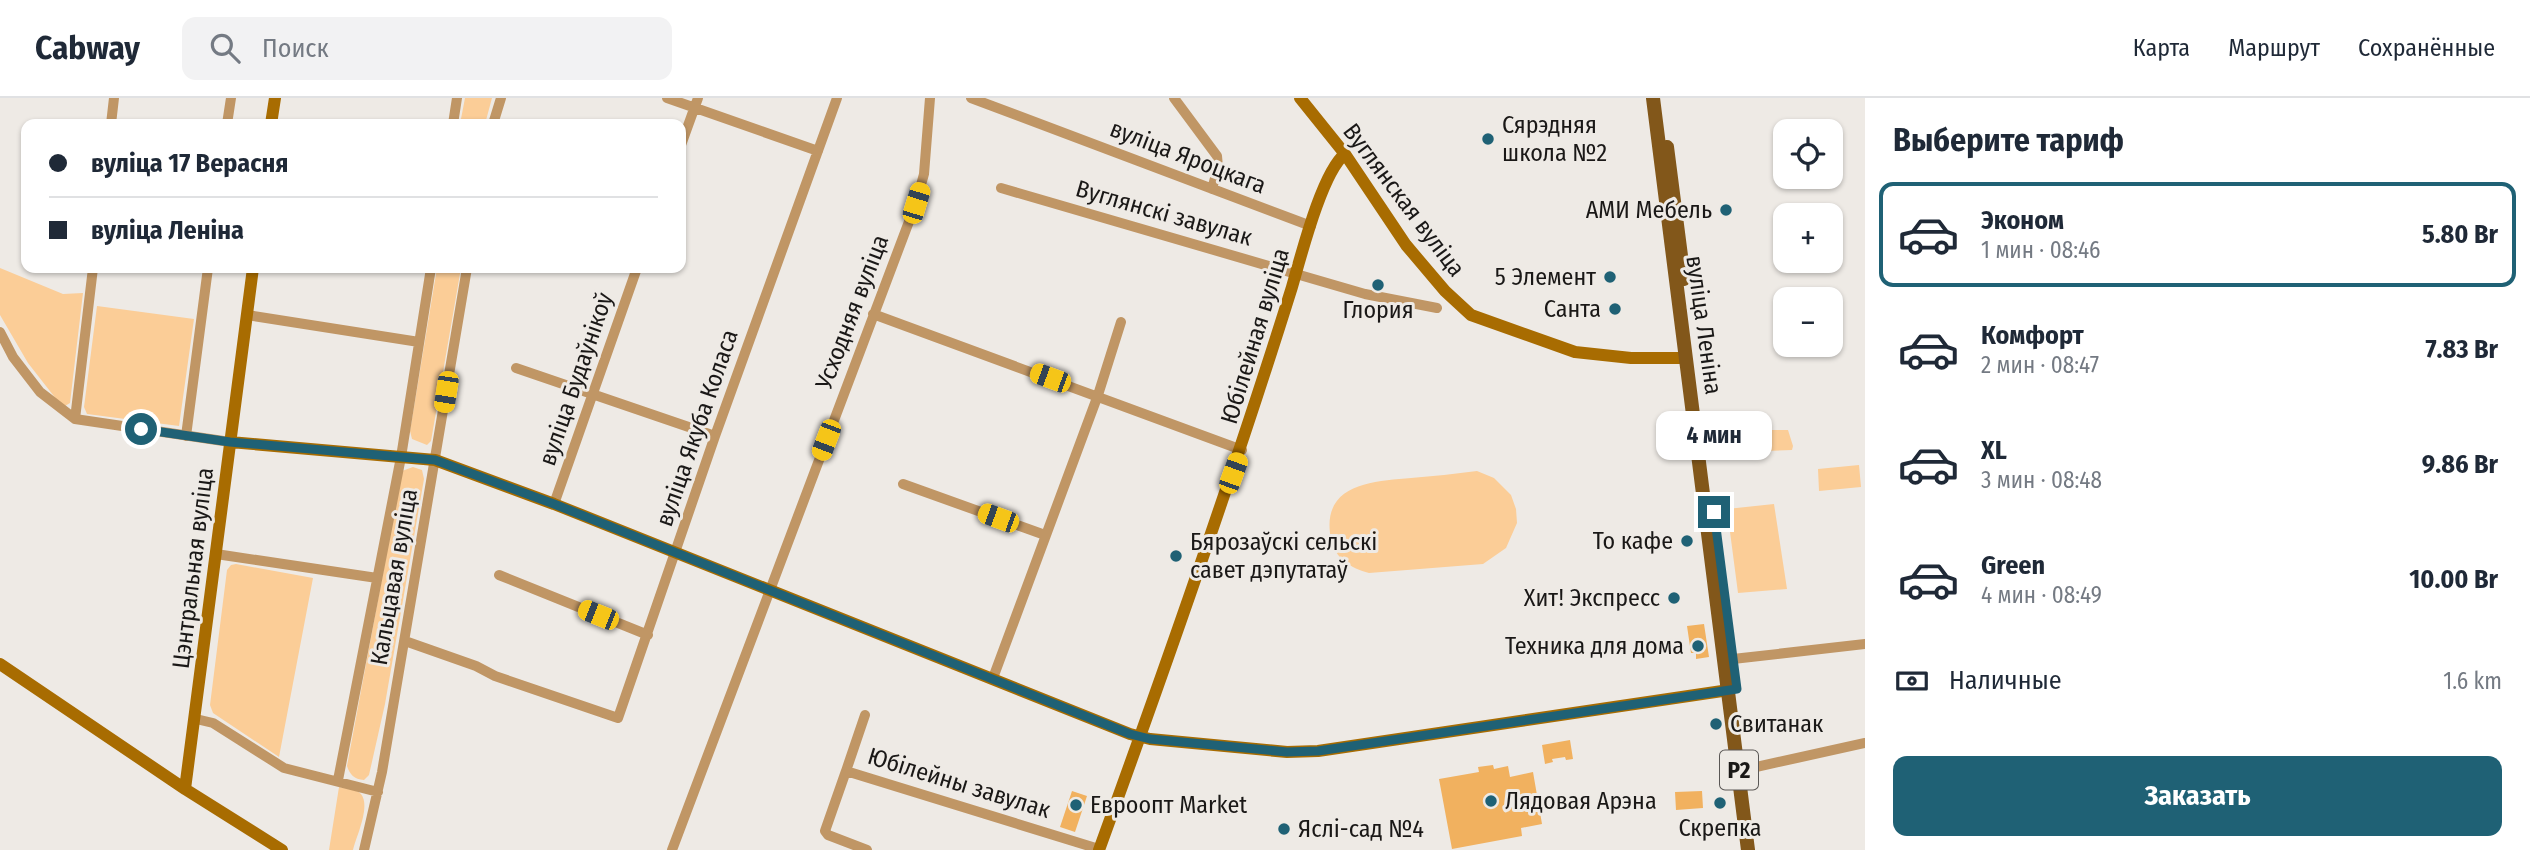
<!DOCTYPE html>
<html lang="ru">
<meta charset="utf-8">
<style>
body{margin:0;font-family:"Fira Sans Condensed",sans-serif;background:#f2f2f3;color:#1f2937;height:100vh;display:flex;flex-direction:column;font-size:26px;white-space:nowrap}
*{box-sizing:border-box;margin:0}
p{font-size:23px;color:#747a83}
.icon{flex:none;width:38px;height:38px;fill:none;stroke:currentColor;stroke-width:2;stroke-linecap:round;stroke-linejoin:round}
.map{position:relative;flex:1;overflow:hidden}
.panel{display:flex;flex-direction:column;background:#fff;width:665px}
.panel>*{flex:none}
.hud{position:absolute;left:21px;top:21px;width:665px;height:154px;border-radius:14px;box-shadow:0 2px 5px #0004;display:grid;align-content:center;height:154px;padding:0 28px;background:#fff}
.fabs{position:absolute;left:1773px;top:21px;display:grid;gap:14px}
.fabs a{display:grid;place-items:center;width:70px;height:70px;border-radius:14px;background:#fff;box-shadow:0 2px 5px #0004;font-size:35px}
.end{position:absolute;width:32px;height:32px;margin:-16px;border:9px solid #1f6175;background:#fff;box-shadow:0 0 0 4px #fff}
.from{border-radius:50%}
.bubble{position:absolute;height:49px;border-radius:14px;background:#fff;box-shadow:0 2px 5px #0004;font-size:23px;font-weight:700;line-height:49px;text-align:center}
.car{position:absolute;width:21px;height:42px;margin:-21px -10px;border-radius:9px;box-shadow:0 0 5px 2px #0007;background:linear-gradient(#f5c518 24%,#345 0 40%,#f5c518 0 76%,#345 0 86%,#f5c518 0)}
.hud b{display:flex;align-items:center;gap:24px;height:66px;font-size:26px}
.hud b+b{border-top:2px solid #e0e1e3}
.hud i{width:18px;height:18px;background:#1f2937}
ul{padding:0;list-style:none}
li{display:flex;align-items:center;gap:21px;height:105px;margin:0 14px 10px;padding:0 14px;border:4px solid transparent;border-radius:14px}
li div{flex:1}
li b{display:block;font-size:26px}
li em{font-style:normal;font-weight:700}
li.active{border-color:#1f6175}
li>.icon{width:63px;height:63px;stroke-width:1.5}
h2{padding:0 28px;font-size:32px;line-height:84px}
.pay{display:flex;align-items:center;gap:18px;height:77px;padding:0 28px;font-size:26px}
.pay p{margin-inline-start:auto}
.primary-button{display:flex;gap:14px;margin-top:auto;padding:14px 28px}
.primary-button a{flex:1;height:80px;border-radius:14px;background:#1f6175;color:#fff;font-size:28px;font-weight:700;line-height:80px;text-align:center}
header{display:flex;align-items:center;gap:42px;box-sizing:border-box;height:98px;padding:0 35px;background:#fff;border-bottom:2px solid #e0e1e3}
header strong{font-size:33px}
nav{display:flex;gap:38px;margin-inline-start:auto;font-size:24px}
.search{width:490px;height:63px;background:#f2f2f3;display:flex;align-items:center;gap:18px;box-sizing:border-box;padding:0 24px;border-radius:14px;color:#747a83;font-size:26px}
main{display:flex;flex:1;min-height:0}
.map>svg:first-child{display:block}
.green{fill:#fbcd97}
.building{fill:#f1b15f}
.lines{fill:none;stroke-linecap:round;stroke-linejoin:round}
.street{stroke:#c09665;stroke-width:10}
.secondary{stroke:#a86c01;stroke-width:12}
.primary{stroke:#82571a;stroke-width:14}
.route{stroke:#1f6175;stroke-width:9}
.poi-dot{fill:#1f6175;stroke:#eeeae5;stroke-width:2.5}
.labels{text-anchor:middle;stroke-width:6;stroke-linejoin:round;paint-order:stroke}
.shield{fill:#eeeae5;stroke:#5a5755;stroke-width:2}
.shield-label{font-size:23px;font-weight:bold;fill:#1a1817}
.poi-label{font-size:24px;fill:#1a1817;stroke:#eeeae5;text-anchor:start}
.street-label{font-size:24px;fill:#1a1817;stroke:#eeeae5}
</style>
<header>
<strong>Cabway</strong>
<div class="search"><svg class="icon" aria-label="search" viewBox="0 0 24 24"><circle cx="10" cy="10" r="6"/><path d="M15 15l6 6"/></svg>Поиск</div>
<nav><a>Карта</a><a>Маршрут</a><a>Сохранённые</a></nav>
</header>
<main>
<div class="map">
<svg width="1865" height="752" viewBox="0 0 1865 752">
<rect width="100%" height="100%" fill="#eeeae5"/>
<path class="green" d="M465,0H492L485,26H460Z
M0,170L63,196L83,195L70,305L65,308L60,306L28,265L0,217Z
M437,170H461L431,343L427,347L412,341L410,333Z
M97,208L194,221L179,328L87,316L84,309Z
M1762,332H1788L1793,348L1792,352L1765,353Z
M1859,367L1861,389L1819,393L1818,371Z
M413,369L422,372L424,381L385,606L369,677L364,682C354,681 350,677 347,668L402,373Z
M1477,373L1494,380L1511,397L1516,411L1517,425L1506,450L1483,466L1369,475C1351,470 1335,461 1331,441C1320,386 1372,383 1411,380C1433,378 1455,376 1477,373Z
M1774,406L1787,491L1738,495L1727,411Z
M236,466L313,480L279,659L213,615L210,607L227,472L231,467Z
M339,689C346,690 356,691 361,696C371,708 356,739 353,752H329Z"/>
<path class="building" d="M1704,526L1709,559L1696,561V555H1691L1687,528Z
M1570,642L1573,661L1566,662L1565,659L1552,661L1553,664L1545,666L1542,647Z
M1493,667L1494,671L1508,668L1510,679L1533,674L1542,726L1521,730L1522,738L1452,751L1439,681L1479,674L1478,669Z
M1072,693L1087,698L1075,734L1060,729Z
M1702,693L1703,710L1676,712L1675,694Z"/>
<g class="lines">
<path class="street" d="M667,0L818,53
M971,0L1311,128
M1174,0L1217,58L1218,69L1212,91
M111,26L114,0
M227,26L231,0
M453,26L457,0
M493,26L501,0
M681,47L698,0
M1001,90L1365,196L1437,210
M873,216L1242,352
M247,217L419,244
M0,234L13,259L40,294L75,321L230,344
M516,270L715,338
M75,321L93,170
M186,338L208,170
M903,386L1045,437
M554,406L637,170
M216,456L377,480
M499,477L648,537
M405,543L476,568L495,578L618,620L715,338L837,0
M1733,561L1865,546
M993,580L1098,297L1121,224
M865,617L846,673L1099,751
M196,621L213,625L284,670L378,694
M1747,671L1865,645
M846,673L825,733L828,737L867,752
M338,682L401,359L431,170
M364,752L382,674L467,170
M672,752L916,105L924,76L930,0"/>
<path class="secondary" d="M1300,0L1345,56L1406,147L1445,193L1471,217L1575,254L1631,260H1685
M271,26L275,0
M230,344L435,362L554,406L1130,636L1150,641L1287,654L1318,653L1729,592
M0,566L185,691L282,752
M185,691L253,170
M1099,752C1167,565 1233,378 1292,189C1301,158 1322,74 1345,56"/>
<path class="primary" d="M1653,0L1748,752
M1667,49L1684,181"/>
</g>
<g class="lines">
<path class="route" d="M141,331L230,344L435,362L554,406L1130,636L1150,641L1287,654L1318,653L1737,591L1714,414"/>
</g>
<g class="poi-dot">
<circle cx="1488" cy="41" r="7"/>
<circle cx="1726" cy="112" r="7"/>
<circle cx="1610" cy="179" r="7"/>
<circle cx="1378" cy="187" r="7"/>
<circle cx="1615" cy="211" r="7"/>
<circle cx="1687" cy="443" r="7"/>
<circle cx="1176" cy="458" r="7"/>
<circle cx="1674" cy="500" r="7"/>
<circle cx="1698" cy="548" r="7"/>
<circle cx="1716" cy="626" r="7"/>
<circle cx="1491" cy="703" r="7"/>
<circle cx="1720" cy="705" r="7"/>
<circle cx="1076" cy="707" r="7"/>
<circle cx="1284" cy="731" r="7"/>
</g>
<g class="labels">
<rect class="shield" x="1720" y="652.5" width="38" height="39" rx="5"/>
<g class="shield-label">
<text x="1739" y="680">Р2</text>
</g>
<g class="poi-label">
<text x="1502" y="35">Сярэдняя<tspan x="1502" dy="28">школа №2</tspan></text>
<text x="1712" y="120" text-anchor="end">АМИ Мебель</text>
<text x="1596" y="187" text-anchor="end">5 Элемент</text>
<text x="1601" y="219" text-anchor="end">Санта</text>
<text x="1378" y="220" text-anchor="middle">Глория</text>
<text x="1673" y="451" text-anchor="end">То кафе</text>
<text x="1190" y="452">Бярозаўскі сельскі<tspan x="1190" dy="28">савет дэпутатаў</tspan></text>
<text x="1660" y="508" text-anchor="end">Хит! Экспресс</text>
<text x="1684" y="556" text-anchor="end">Техника для дома</text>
<text x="1730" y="634">Свитанак</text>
<text x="1505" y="711">Лядовая Арэна</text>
<text x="1090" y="715">Евроопт Market</text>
<text x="1720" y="738" text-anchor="middle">Скрепка</text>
<text x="1298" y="739">Яслі-сад №4</text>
</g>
<g class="street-label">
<text transform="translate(1188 59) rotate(21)" y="8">вуліца Яроцкага</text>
<text transform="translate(1404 102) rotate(53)" y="8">Вуглянская вуліца</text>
<text transform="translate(1164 115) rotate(16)" y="8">Вуглянскі завулак</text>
<text transform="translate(852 214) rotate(-69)" y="8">Усходняя вуліца</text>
<text transform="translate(1704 227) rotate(82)" y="8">вуліца Леніна</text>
<text transform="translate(1255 238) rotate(-73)" y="8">Юбілейная вуліца</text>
<text transform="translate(576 281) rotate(-71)" y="8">вуліца Будаўнікоў</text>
<text transform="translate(697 330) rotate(-71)" y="8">вуліца Якуба Коласа</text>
<text transform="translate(193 470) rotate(-83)" y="8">Цэнтральная вуліца</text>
<text transform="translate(394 479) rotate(-80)" y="8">Кальцавая вуліца</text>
<text transform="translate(959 685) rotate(17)" y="8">Юбілейны завулак</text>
</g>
</g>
</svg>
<div class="fabs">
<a><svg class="icon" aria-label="locate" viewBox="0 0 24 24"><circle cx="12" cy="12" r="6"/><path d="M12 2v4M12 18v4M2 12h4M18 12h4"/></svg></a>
<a>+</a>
<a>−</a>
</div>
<i class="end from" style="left:141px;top:331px"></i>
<i class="end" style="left:1714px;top:414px"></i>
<div class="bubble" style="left:1656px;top:313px;width:116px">4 мин</div>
<i class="car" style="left:916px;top:105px;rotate:17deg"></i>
<i class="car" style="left:1050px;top:280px;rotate:290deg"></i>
<i class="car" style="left:446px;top:294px;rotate:189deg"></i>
<i class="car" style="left:826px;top:342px;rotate:201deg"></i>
<i class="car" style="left:1233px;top:375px;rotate:20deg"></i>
<i class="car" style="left:998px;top:420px;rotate:290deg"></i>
<i class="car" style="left:598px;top:517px;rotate:292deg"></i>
<div class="hud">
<b><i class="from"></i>вуліца 17 Верасня</b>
<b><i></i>вуліца Леніна</b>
</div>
</div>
<section class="panel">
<h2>Выберите тариф</h2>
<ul>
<li class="active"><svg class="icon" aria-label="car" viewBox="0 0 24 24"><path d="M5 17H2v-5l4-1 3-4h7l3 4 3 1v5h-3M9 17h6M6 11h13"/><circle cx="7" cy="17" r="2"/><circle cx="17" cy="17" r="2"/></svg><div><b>Эконом</b><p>1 мин · 08:46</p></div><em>5.80 Br</em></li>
<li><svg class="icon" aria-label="car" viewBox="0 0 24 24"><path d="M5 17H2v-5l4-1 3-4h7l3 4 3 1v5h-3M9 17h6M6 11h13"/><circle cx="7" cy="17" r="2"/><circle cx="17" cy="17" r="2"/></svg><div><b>Комфорт</b><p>2 мин · 08:47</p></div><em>7.83 Br</em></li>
<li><svg class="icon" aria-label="car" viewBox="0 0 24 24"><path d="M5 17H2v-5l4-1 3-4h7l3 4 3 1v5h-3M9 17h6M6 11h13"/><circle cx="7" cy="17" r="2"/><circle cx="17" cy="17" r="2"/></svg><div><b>XL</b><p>3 мин · 08:48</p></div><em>9.86 Br</em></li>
<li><svg class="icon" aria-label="car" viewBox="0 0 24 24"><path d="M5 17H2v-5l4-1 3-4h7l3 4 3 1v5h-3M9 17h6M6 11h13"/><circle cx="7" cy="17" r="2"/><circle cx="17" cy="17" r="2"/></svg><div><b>Green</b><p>4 мин · 08:49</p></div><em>10.00 Br</em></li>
</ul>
<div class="pay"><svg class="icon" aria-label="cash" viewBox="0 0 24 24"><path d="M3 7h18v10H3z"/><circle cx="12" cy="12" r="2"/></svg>Наличные<p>1.6 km</p></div>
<div class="primary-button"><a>Заказать</a></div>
</section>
</main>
